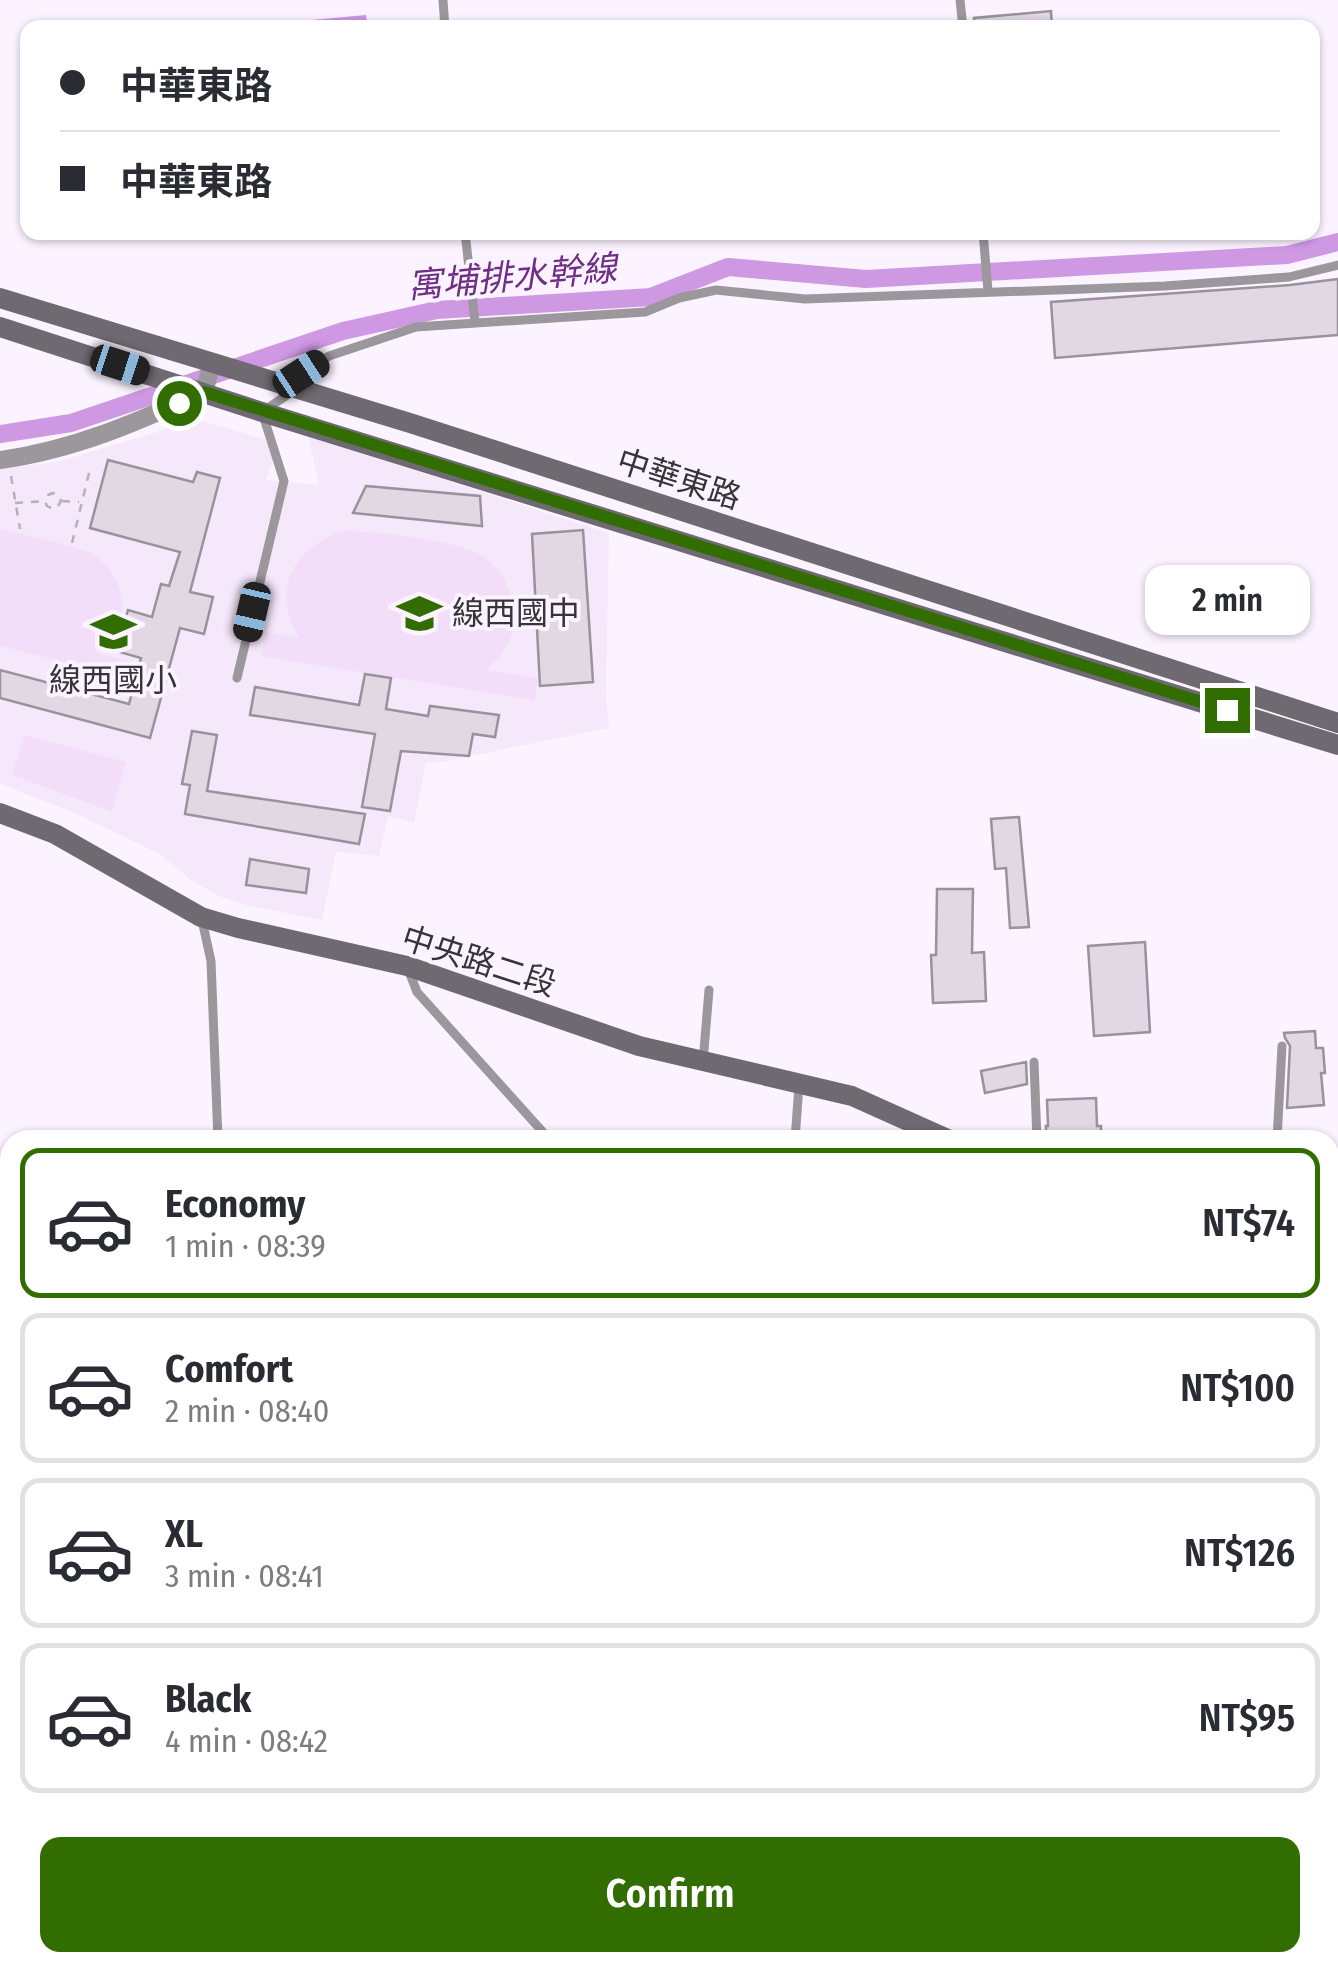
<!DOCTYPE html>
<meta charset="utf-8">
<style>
body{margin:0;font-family:"Fira Sans Condensed","Noto Sans TC",sans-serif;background:#f2f2f3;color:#2b2b33;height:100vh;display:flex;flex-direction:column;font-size:38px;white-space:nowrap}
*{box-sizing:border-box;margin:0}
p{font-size:32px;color:#7c7c81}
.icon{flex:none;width:55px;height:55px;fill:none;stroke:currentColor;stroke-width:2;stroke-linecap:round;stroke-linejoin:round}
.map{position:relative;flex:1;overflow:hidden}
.details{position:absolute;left:0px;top:1130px;width:1340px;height:842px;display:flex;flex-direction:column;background:#fff;border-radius:30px 30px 0 0;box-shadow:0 2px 8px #0004}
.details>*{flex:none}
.hud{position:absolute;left:20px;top:20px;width:1300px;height:220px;border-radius:20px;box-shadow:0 2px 8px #0004;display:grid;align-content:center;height:220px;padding:0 40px;background:#fff}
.end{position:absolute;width:45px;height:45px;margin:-22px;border:12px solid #316d00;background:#fff;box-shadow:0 0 0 5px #fff}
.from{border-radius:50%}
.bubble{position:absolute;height:70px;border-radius:20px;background:#fff;box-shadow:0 2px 8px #0004;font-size:32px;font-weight:600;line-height:70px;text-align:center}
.car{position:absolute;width:30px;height:60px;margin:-30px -15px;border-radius:12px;box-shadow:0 0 8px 2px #0007;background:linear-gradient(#222 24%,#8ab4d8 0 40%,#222 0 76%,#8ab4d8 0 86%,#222 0)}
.hud b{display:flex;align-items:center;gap:35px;height:95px;font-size:38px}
.hud b+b{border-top:2px solid #e1e1e2}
.hud i{width:25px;height:25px;background:#2b2b33}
ul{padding:18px 0 0;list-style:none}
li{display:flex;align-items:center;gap:30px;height:150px;margin:0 20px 15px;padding:0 20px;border:5px solid #e1e1e2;border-radius:20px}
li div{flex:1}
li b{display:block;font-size:38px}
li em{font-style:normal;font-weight:600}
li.current{border-color:#316d00}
li>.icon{width:90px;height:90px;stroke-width:1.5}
.button{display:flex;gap:20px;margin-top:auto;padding:20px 40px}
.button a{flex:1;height:115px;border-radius:20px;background:#316d00;color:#fff;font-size:40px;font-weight:600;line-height:115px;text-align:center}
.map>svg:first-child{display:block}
.built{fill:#f6e8fb}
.green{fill:#f2def9}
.water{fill:#ce98e3}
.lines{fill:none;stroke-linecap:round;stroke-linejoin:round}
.canal{stroke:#ce98e3;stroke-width:18}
.building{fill:#e1d8e4;stroke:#99919c;stroke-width:2.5}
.path{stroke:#b6b0b9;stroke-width:2.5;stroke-dasharray:8 8;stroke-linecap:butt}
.lane{stroke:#9b979c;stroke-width:9}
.street{stroke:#9b979c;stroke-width:18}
.secondary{stroke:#6f6a71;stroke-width:20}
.route{stroke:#316d00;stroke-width:12}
.labels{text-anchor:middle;stroke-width:8;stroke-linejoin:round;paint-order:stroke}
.street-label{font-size:32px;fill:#373438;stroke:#fbf3ff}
.poi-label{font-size:32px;fill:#373438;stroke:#fbf3ff;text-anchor:start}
.water-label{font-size:35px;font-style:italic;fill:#6f2e86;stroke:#fbf3ff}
</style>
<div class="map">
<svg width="1338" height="1972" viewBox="0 0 1338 1972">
<rect width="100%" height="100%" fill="#fbf3ff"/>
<path class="built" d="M197,420L265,439L278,447L266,480L319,485L308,436L609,533L606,693L609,728L440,762L426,763L414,823L388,816L379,856L336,852L322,920L246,905L219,896L191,880L161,855L77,814L0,784V469L57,462Z"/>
<path class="green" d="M0,529C28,536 58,541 85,551C118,564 134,607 112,637C107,643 99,648 94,652L137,663L133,679L0,646Z
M340,531C370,530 461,540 484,557C513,578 525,623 502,653C498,659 491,664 487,670L539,678L534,700L261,656L266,632L299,638C296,631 291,623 289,615C277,572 305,547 340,531Z
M24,735L126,762L112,812L12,775Z"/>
<path class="water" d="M366,15L368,27H236Z"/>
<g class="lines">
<path class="canal" d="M0,434L71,423L343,331L437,310L651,297L728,267L866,279L1287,255L1338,242"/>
</g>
<path class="building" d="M1051,11L1052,28H975L974,18Z
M1338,279V335L1055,358L1051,302L1290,285Z
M108,460L193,482L197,472L220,478L190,592L213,597L204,634L180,628L150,738L0,698V670L129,704L141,658L116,651L128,610L152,617L161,584L169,586L180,552L90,528Z
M366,486L480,496L482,526L353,513Z
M583,530L593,682L540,686L532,534Z
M365,674L391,678L386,709L428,716L430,706L499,715L495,737L473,734L469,756L401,751L390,811L362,807L375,734L250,715L255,687L359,705Z
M192,731L217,735L207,791L365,814L359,844L185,814L190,785L182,784Z
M1019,817L1029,927L1010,928L1006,868L995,869L991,819Z
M250,859L309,869L306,893L246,885Z
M937,889H973L972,953L984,952L986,1001L933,1003L931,955H936Z
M1145,942L1150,1032L1094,1036L1088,946Z
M1315,1031L1316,1048H1323L1325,1073H1321L1324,1105L1287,1108L1290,1046L1285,1038L1284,1033Z
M1026,1062L1027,1084L985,1093L981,1071Z
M1096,1098L1097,1126H1101V1140H1046V1126H1048L1047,1100Z"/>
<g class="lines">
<path class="path" d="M11,476L20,529
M62,501L79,502
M15,503L45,501L47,506L53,509L58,506L61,501L59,496L53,493L48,495L45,501
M72,543L90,469"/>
<path class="lane" d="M443,0L445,28
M960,0L963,28
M465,232L475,322
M983,232L988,291
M237,678L284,481L262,412L296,389L301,374L329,356L416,327L645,312L679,298L716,290L805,299L1165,286L1289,277L1338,265
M202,920L211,961L218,1140
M408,969L417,992L550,1140
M703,1062L709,990
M1034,1062L1037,1140
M795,1140L799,1085
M1277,1140L1282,1046
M256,1962V1972
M510,1962L511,1972
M767,1962L768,1972
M1041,1962L1049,1972"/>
<path class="street" d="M0,460C74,450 137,422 204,392L212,363
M0,1748L10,1747
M1204,1962L1205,1972"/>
<path class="secondary" d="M0,298L410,423L1338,723
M0,327L262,412L1338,745
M0,813L55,834L201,917L238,928L407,966L639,1046L852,1096L950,1140
M1330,1216L1338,1217"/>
</g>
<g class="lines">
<path class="route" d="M179,403L204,392L1227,710"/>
</g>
<defs>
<symbol id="school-bare" viewBox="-9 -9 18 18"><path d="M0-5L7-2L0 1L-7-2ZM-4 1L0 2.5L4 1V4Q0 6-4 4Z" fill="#316d00" stroke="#fbf3ff" stroke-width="2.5" paint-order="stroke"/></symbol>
</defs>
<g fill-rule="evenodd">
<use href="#school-bare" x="388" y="582" width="63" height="63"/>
<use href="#school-bare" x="82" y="600" width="63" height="63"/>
</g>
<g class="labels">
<g class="street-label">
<text transform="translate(679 479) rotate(18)" y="11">中華東路</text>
<text transform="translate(479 961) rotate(18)" y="11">中央路二段</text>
</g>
<g class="poi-label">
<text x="452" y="624">線西國中</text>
<text x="113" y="691" text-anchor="middle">線西國小</text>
</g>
<g class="water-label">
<text transform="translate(512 277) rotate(-5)" y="12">寓埔排水幹線</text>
</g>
</g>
</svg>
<i class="end from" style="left:179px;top:403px"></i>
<i class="end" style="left:1227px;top:710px"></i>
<div class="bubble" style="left:1145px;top:565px;width:165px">2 min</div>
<i class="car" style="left:120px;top:365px;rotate:108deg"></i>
<i class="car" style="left:301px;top:374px;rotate:57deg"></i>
<i class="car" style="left:252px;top:612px;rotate:193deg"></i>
<div class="hud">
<b><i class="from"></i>中華東路</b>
<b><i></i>中華東路</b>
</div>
<section class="details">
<ul>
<li class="current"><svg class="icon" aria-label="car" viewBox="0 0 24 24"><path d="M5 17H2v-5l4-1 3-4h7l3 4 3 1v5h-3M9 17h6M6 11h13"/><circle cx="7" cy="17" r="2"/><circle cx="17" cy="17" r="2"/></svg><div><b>Economy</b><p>1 min · 08:39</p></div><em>NT$74</em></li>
<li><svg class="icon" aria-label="car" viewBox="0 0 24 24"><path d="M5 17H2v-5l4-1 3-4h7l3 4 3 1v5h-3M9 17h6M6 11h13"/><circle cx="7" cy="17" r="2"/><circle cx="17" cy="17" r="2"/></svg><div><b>Comfort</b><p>2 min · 08:40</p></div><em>NT$100</em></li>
<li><svg class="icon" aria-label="car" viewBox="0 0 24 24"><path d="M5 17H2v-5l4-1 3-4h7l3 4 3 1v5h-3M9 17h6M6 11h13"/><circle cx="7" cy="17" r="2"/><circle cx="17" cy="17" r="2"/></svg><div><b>XL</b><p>3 min · 08:41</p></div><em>NT$126</em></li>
<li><svg class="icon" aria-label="car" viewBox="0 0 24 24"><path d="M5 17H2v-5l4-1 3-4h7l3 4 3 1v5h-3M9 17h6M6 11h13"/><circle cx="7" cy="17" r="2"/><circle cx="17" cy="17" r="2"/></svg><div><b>Black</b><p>4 min · 08:42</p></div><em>NT$95</em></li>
</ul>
<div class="button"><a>Confirm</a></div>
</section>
</div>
